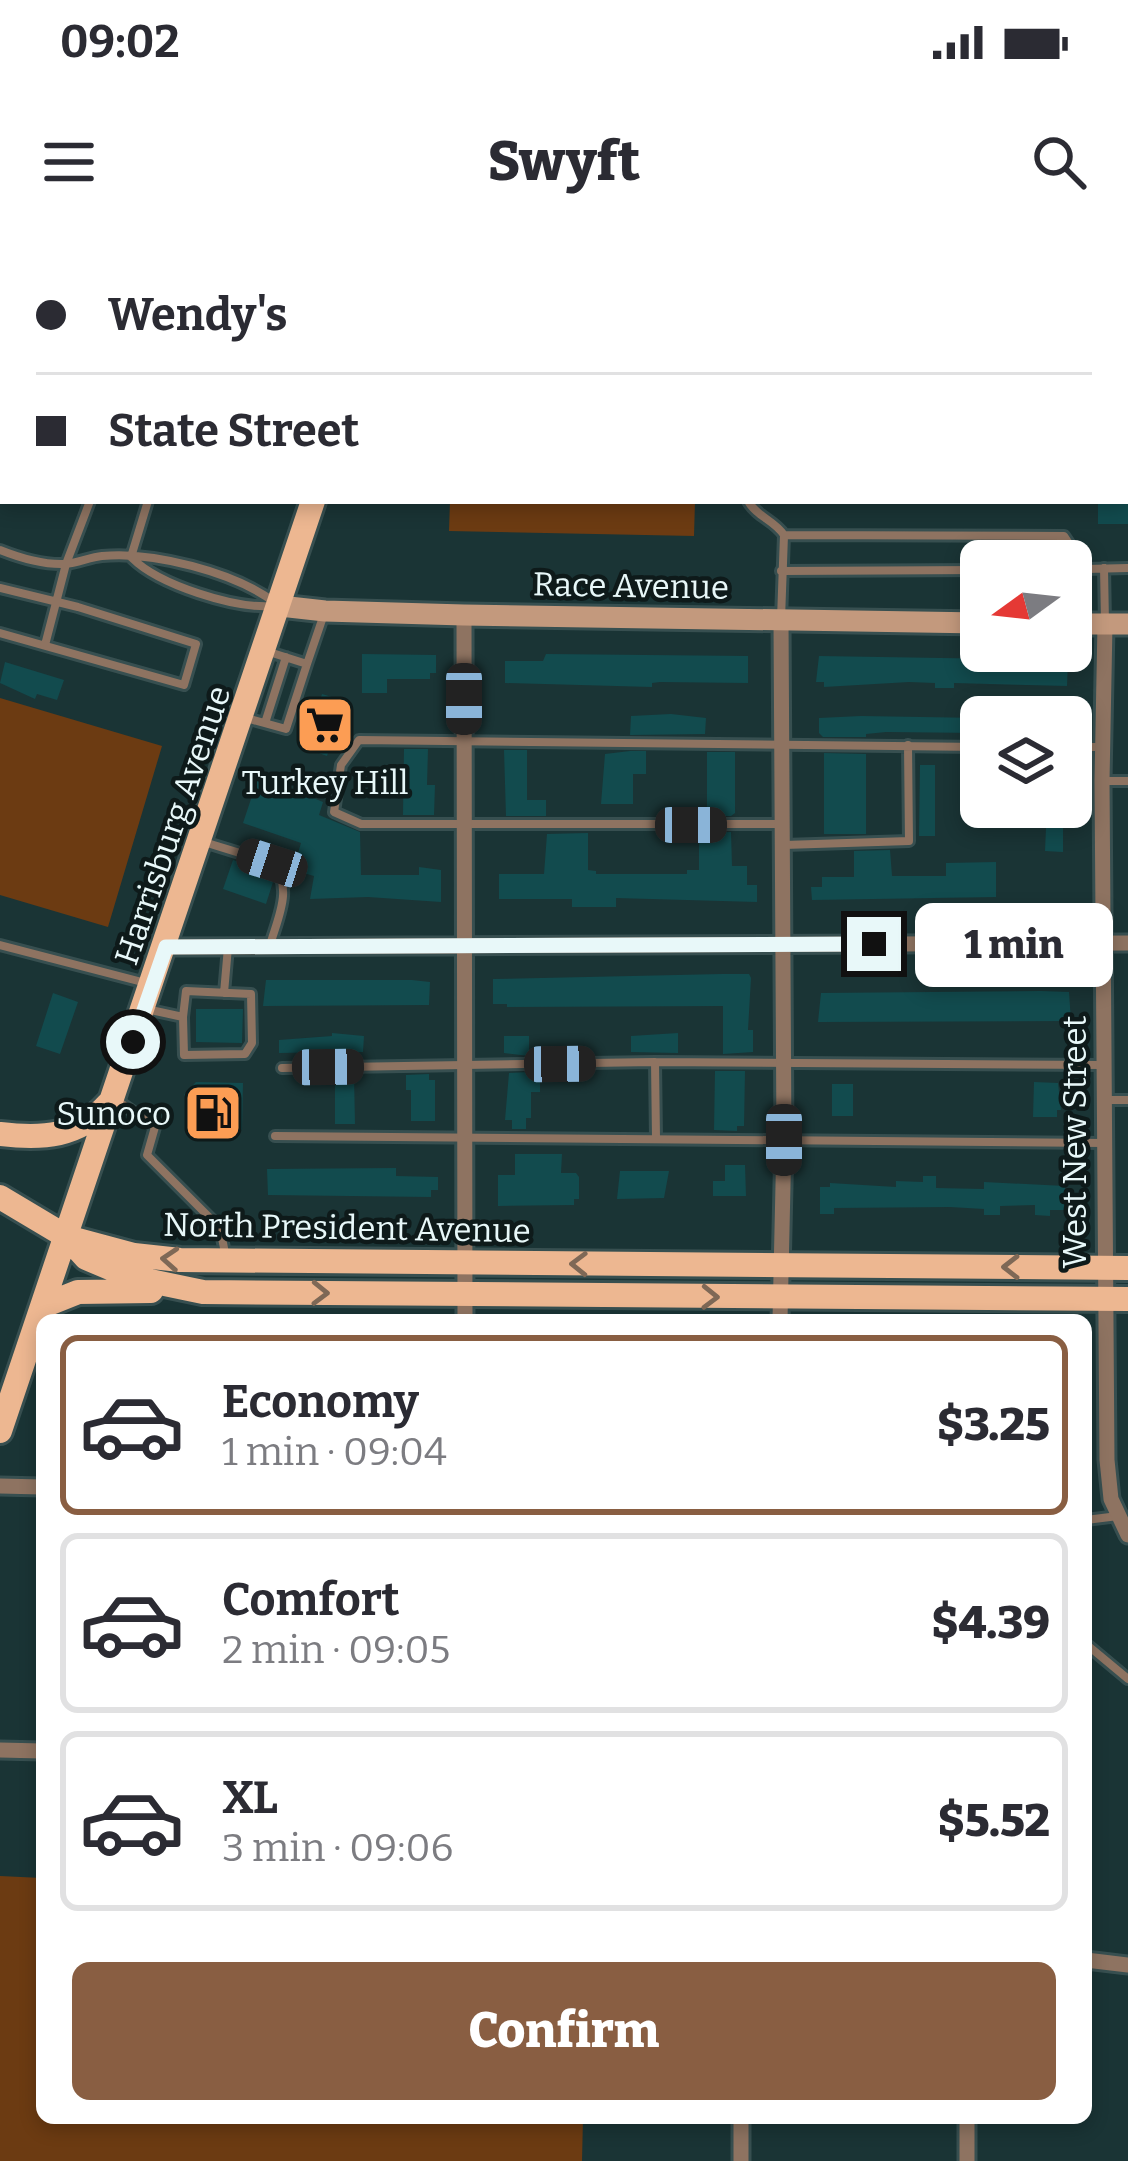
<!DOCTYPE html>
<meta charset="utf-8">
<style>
body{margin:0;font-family:Bitter,serif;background:#f7f7f7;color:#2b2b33;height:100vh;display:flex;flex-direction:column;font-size:45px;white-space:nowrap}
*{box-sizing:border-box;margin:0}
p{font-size:39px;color:#7c7c81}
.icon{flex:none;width:66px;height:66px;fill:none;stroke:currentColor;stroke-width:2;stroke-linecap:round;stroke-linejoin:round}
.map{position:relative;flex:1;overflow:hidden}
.side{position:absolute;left:36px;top:1074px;width:1056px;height:810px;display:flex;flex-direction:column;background:#fff;border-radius:18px;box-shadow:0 6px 18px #0003}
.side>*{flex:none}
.top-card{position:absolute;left:0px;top:0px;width:1128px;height:264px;box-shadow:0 6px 18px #0003;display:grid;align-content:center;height:264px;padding:0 36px;background:#fff}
.needle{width:78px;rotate:255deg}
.buttons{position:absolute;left:960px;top:300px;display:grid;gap:24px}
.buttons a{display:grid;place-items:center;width:132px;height:132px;border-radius:18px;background:#fff;box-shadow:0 6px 18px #0003;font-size:60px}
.end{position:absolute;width:54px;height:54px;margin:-27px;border:15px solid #e8f8f9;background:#111;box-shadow:0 0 0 6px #111}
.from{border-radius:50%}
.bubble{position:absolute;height:84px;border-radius:18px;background:#fff;box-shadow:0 6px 18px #0003;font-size:39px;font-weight:800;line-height:84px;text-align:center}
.car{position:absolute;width:36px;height:72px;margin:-36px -18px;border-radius:15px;box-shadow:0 0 9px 3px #0007;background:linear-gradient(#222 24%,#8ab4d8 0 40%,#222 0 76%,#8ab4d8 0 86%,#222 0)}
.top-card b{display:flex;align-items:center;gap:42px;height:114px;font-size:45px}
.top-card b+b{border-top:3px solid #e1e1e2}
.top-card i{width:30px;height:30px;background:#2b2b33}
ul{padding:21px 0 0;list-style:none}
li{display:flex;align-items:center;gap:36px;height:180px;margin:0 24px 18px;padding:0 12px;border:6px solid #e1e1e2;border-radius:18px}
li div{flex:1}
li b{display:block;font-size:45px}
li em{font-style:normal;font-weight:800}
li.active{border-color:#895e42}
li>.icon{width:108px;height:108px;stroke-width:1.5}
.action{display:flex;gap:24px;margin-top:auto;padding:24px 36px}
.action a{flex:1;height:138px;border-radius:18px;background:#895e42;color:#fff;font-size:48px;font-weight:800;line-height:138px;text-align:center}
.status{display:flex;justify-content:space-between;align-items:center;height:84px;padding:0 60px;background:#fff;direction:ltr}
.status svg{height:33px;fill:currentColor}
header{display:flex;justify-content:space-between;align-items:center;height:156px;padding:0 36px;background:#fff;font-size:54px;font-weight:800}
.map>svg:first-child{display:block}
.green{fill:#6c3b12}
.building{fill:#124b4e}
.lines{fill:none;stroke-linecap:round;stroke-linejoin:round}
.service-casing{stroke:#374f50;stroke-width:14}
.minor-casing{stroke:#374f50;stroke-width:21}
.secondary-casing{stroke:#374f50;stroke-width:27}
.primary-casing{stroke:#374f50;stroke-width:30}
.service{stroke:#8e7361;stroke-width:8}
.minor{stroke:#8e7361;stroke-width:15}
.secondary{stroke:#c3997d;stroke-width:21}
.primary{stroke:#edb791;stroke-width:24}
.oneway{stroke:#7e6856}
.route{stroke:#e8f8f9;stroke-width:15}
.labels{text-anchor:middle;stroke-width:9;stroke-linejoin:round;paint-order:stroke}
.street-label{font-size:33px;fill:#e8f8f9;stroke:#0e1a1a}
.poi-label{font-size:33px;fill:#e8f8f9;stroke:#0e1a1a}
</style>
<div class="status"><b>09:02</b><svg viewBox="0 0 49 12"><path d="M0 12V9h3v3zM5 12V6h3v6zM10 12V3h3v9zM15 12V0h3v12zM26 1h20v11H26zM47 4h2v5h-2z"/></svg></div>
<header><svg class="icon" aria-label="menu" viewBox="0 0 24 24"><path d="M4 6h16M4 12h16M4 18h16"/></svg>Swyft<svg class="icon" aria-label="search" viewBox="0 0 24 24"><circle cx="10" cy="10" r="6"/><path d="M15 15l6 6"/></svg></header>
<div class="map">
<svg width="1128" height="1921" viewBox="0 0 1128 1921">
<rect width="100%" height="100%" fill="#1a3435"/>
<path class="green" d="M450,261H695L694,296L449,291Z
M0,458L162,506L108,687L0,655Z
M0,1636L42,1638V1878H583L582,1921H0Z"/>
<path class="building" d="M1098,261H1128V284H1098Z
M362,414L436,415V433H430V439H387V453H362Z
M546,414L748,416V443L660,442L652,443V447L505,443V421H543Z
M819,416L1068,420L1067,446L954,443V448H935V443L909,442L824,447V442H816Z
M5,422L64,440L57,460L37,454L35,459L0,443Z
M322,454L345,461L327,516L305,508Z
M671,474L706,478L705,494L630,495L631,476Z
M861,476L981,478V493L886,492L866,494V497H823L819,493V478Z
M404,509H428L427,545H435L434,575H403Z
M504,510H527V560H546V576H506Z
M630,511H646V534H633V564H601L605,514Z
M707,512H735V573L731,576H712V567H707Z
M824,513L866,514V594H824Z
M920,525H935V596H919Z
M259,535L323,562L319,575L360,592L361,635H419V627L441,630V662L368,657L310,659L314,636L293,630L301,603L243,583Z
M1033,567H1063V612L1045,611L1046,588L1033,587Z
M731,592L732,626H747V645H757V662L616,658V667H572V659H499V634H544L547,594L588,593V630L596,631V634H687V630H699V593Z
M890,610L892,636H946V623L996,622V657L812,660L811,647H822V637H854V611Z
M233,620L268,631L273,642L266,664L223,649Z
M722,734H749L751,738L748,790H753V812L723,814V766L507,767V764H493V739Z
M266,740H412L430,742L429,765L263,766Z
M1041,751L1069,752L1071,781L818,782L821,753Z
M53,753L78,762L60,814L36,806Z
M196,769H243L242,803L196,802Z
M332,793L364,796L363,812H354V819H334V812L279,813V800L332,796Z
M678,793V813L631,812V796Z
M504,796H529V816L504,813Z
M715,831H745L744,886H737V891L714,890Z
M529,832V836H540V852H531V878H526V889H512V880H505L509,833Z
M429,834V840H435V881H411V850H406V835Z
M335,835H354L355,884H335Z
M196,842L243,843L242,889L231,901L184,855Z
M1034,842L1058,843L1061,870H1057V877H1033Z
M832,844H853V876H832Z
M515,914H562L561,933H576L579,937V959H574V965L498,966V935H515Z
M725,925H745L746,956H713V941H725Z
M396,928V936L438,937V950H431V957L268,955L267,929Z
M620,931H669L664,958L617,959Z
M923,936H936V948L984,949V942L1065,946V951H1071V964H1065V970H1050V976L1035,975V965L1000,966V975H984V969L950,967L834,968V974H820V947H830V943L896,947V941L923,942Z"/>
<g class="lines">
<defs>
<path id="service" d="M0,170H3
M748,261C757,277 774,280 784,295L781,379
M784,295L1064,296L1086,329L1128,328
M0,310C20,318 43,325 65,324C78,323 90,317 102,316C152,311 234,332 274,362
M131,317L148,261
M132,318C159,345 235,369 273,366
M1104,328L1105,383
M781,331L981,330
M0,348L78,367L196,404L184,445L0,393
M45,405L66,324L90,261
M307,424L324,374
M246,478L286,489L307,424L266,411
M265,483L286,417
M1071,507H1100
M1102,541H1128
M782,584H361L334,572L341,525L359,500L981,507
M204,602L272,623C294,647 278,677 270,705
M784,605L909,601L908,505
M0,705L146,743
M224,753L228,707
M146,769L183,777L186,751L251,754L252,803L245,814L184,815L183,777
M655,822L656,899
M282,828L655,822L1102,825
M115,859L155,887L147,915L220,988L225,1013
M1105,860H1128
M275,896L1104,903
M1086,1280L1118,1276
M1086,1404L1128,1439"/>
<path id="minor" d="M464,375L465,1080
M1105,384L1102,541L1107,1220L1111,1259L1128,1295
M166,707L1128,703
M780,1080L784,900L781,380
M0,1246L42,1247
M0,1510L42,1511
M1086,1720L1128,1725
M741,1921V1878
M967,1921V1878"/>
<path id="secondary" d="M280,366L325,371L464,375L981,383
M1071,384H1128"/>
<path id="primary" d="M396,3L397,0
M0,894C43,899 78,897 108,864
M0,957L67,997L86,1018L131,1037L203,1052L1128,1059
M67,997L134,1015L180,1020L1128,1028
M43,1066L78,1052L151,1051
M0,1191L313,261"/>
</defs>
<use href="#service" class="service-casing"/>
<use href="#minor" class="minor-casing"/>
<use href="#secondary" class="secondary-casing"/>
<use href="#primary" class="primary-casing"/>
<use href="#service" class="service"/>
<use href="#minor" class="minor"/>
<use href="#secondary" class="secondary"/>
<use href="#primary" class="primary"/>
</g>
<defs><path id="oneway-chevron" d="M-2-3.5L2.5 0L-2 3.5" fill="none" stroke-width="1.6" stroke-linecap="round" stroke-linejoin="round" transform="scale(3)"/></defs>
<g class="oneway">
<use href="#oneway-chevron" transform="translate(170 1019) rotate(-176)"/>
<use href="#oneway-chevron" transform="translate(579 1024) rotate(-179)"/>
<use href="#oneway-chevron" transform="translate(1011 1027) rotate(-180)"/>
<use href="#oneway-chevron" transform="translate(320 1053) rotate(1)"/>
<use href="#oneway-chevron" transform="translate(710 1057) rotate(1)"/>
</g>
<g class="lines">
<path class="route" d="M133,802L166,707L874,704"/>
</g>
<defs>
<symbol id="supermarket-square" viewBox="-11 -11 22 22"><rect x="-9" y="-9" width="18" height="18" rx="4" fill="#fc9d54" stroke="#0e1a1a"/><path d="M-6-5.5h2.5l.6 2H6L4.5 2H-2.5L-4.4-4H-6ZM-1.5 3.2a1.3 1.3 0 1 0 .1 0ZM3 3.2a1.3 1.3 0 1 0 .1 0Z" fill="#111"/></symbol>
<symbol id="fuel-square" viewBox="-11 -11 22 22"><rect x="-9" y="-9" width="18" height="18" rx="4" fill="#fc9d54" stroke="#0e1a1a"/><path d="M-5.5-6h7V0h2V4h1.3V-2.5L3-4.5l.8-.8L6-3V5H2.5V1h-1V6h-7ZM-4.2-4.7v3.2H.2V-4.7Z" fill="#111"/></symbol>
</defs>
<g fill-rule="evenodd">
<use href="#supermarket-square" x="292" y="452" width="66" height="66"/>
<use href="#fuel-square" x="180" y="840" width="66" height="66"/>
</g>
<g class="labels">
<g class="street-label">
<text transform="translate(631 345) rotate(1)" y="12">Race Avenue</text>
<text transform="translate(172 585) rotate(-71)" y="12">Harrisburg Avenue</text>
<text transform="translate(1074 902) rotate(-90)" y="12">West New Street</text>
<text transform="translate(347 987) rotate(1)" y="12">North President Avenue</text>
</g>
<g class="poi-label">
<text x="325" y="554">Turkey Hill</text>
<text x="171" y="885" text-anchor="end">Sunoco</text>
</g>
</g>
</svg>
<div class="buttons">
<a><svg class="needle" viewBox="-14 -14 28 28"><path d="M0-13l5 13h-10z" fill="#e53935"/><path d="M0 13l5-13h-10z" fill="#7c7c81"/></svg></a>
<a><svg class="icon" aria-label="layers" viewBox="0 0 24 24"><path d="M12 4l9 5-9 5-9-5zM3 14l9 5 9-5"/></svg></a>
</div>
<i class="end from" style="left:133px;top:802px"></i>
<i class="end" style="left:874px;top:704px"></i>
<div class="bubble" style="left:915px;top:663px;width:198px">1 min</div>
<i class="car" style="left:464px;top:459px;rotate:180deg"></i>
<i class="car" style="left:691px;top:585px;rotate:90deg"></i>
<i class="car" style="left:272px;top:623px;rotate:288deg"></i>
<i class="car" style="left:560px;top:824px;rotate:89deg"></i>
<i class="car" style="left:328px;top:827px;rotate:89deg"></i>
<i class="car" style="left:784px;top:900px;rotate:180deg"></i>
<div class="top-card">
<b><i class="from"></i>Wendy's</b>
<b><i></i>State Street</b>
</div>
<section class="side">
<ul>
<li class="active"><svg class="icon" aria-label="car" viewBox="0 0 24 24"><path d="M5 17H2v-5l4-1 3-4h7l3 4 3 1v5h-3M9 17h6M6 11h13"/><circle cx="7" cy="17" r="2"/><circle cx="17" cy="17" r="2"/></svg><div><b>Economy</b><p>1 min · 09:04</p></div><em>$3.25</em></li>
<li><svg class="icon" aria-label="car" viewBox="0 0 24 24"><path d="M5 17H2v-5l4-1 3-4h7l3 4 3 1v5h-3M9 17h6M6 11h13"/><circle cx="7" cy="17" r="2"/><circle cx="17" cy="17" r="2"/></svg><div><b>Comfort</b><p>2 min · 09:05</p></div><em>$4.39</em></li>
<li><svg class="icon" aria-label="car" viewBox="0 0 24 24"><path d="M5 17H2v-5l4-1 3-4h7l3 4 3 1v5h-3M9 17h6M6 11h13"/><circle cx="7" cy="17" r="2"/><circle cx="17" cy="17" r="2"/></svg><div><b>XL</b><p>3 min · 09:06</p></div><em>$5.52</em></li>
</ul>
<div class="action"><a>Confirm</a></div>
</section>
</div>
